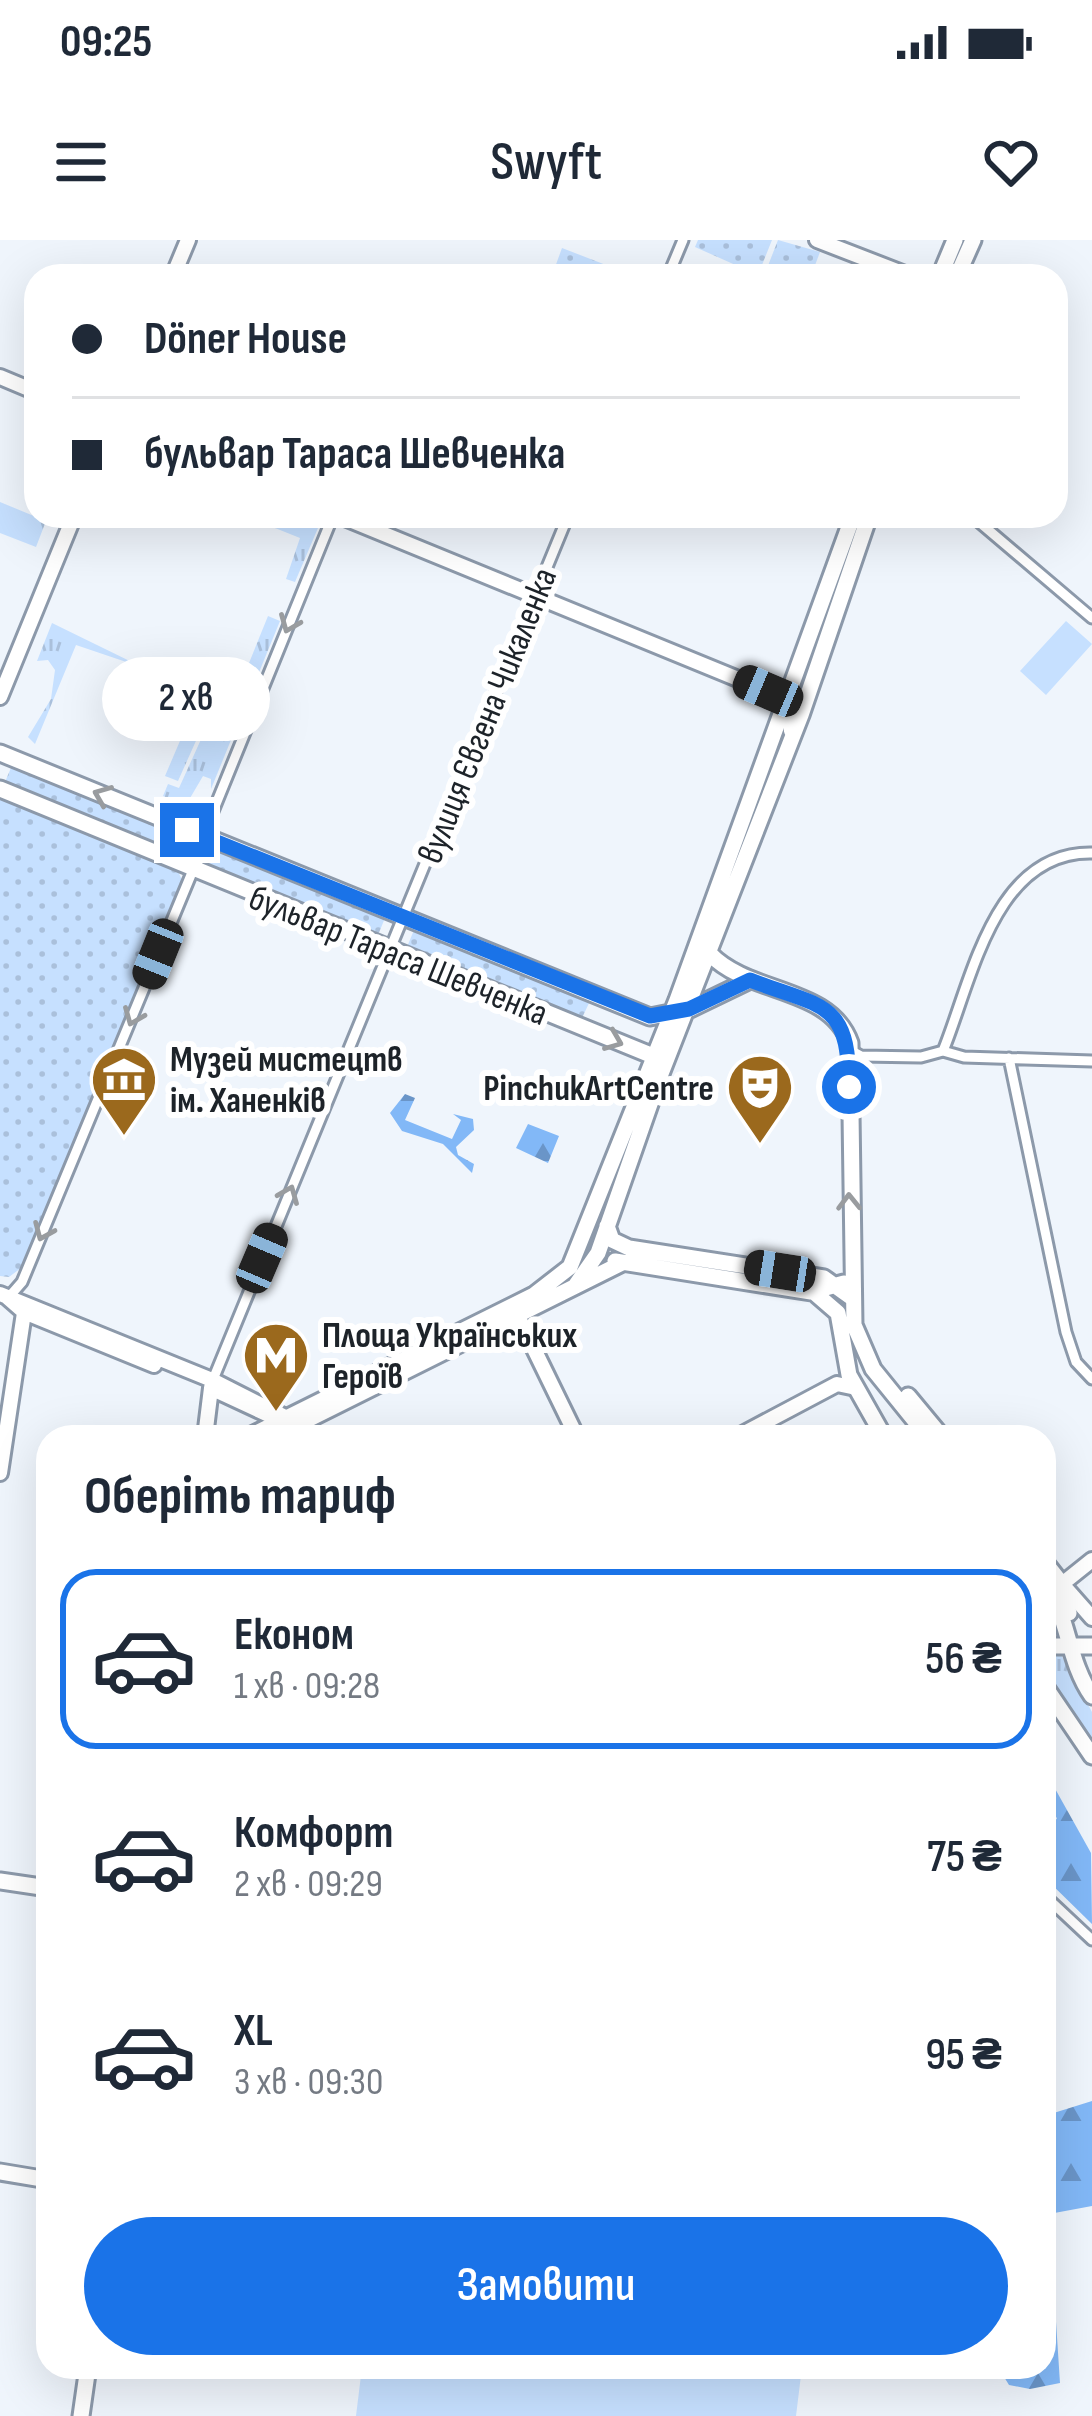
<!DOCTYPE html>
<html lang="uk">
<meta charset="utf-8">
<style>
body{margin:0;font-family:"Sofia Sans Condensed",sans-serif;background:#f6f6f7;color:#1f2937;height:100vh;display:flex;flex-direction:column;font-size:45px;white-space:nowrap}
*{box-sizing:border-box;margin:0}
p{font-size:39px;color:#747a83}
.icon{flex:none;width:66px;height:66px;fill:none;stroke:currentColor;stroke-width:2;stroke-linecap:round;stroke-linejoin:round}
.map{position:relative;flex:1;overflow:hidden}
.panel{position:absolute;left:36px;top:1185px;width:1020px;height:954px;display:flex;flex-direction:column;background:#fff;border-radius:36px;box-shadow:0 12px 48px #0002}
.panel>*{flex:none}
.guide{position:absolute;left:24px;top:24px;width:1044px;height:264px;border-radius:36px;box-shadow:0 12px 48px #0002;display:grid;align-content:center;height:264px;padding:0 48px;background:#fff}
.end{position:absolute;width:54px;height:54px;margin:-27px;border:15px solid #1a73e8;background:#fff;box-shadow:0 0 0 6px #fff}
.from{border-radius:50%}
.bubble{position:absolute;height:84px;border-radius:42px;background:#fff;box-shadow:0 12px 48px #0002;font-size:39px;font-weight:600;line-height:84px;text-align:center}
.car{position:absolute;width:36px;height:72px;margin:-36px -18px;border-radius:15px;box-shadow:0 0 9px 3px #0007;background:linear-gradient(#222 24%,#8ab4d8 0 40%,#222 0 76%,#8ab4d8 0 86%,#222 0)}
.guide b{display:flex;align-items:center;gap:42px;height:114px;font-size:45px}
.guide b+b{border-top:3px solid #e0e1e3}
.guide i{width:30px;height:30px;background:#1f2937}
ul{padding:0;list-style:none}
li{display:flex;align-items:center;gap:36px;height:180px;margin:0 24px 18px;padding:0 24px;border:6px solid transparent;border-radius:36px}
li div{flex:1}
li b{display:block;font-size:45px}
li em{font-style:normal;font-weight:600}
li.active{border-color:#1a73e8}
li>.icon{width:108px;height:108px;stroke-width:1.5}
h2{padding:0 48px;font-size:54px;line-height:144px}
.action{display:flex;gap:24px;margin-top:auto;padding:24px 48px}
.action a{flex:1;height:138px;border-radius:72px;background:#1a73e8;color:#fff;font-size:48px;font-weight:600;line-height:138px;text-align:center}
.status{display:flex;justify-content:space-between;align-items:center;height:84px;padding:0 60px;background:#fff;direction:ltr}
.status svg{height:33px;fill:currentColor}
header{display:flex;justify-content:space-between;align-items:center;height:156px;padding:0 48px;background:#fff;font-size:54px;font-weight:600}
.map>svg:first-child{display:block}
.grass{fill:url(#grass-tufts)}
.forest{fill:url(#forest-firs)}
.park{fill:url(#park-dots)}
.pitch{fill:#c6e0ff}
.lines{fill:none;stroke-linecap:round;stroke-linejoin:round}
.street-casing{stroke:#8c99aa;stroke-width:15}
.secondary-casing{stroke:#8c99aa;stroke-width:20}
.primary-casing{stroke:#8c99aa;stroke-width:21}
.street{stroke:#fff;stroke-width:9}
.secondary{stroke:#fff;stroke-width:14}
.primary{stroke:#fff;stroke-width:15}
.oneway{stroke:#999c9f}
.route{stroke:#1a73e8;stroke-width:15}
.labels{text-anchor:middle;stroke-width:12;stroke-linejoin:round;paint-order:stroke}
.street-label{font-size:36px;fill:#1d2329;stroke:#fff}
.poi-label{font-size:36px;font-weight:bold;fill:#1d2329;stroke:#fff;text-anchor:start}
</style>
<div class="status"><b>09:25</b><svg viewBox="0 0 49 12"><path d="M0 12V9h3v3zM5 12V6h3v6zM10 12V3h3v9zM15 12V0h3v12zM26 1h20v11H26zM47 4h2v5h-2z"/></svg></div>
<header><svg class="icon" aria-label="menu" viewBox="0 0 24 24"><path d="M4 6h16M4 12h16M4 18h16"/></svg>Swyft<svg class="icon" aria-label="heart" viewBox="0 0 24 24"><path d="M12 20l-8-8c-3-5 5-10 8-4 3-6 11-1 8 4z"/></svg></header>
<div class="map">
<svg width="1092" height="2176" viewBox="0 0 1092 2176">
<defs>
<pattern id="grass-tufts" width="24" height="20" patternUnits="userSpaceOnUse" patternTransform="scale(3)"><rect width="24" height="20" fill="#c6e0ff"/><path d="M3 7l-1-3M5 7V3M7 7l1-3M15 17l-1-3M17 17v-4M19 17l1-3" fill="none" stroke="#aac0db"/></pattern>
<pattern id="forest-firs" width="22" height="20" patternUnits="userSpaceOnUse" patternTransform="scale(3)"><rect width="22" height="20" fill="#82b8f7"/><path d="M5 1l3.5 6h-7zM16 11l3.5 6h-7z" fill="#6a95c8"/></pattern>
<pattern id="park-dots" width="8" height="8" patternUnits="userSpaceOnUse" patternTransform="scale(3)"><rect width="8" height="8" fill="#c6e0ff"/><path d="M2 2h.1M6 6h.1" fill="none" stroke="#aac0db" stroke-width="1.8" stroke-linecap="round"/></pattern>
</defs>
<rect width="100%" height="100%" fill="#eff5fc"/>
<path class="grass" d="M0,262L46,281L36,307L0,293Z
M263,276H288L318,288L295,342L286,339L300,298L260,282Z
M268,376L280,381L244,469L232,465Z
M52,383L144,428L76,405L35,504L28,497L51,459L55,430L48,420L37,421Z
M194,468L208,474L178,541L165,536Z
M228,473L240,478L211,549V539L203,536L186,565L163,556L168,544L179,548L212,475L223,485Z
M1044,1411H1059L1092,1472V1500L1044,1430Z"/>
<path class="forest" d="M405,854L415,858L405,880L452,899L461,880L453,874L473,879L474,890L456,907L458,915L474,924L472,933L443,904L402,891L390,873Z
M528,884L559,896L548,923L516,908Z
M1053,1545L1091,1613L1092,1684L1044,1637V1617L1053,1606L1047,1595L1057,1578L1044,1567V1555Z
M1092,1861V1966L1049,1974L1060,2143L1030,2149L1009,2145L998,2127H1044V1876Z"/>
<path class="park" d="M698,0H772L758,35L695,7Z
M778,0L820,12L811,36H764Z
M562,8L606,25L602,36H537L541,25L554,30Z
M13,523L183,593L175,611L5,542Z
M0,555L177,629L182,640L21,1028L9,1037L0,1036Z
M212,606L385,678L378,695L205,624Z
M414,690L590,761L582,778L407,707Z"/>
<path class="pitch" d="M1066,381L1092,404L1046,455L1020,431Z
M362,2127H802L796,2176H356Z"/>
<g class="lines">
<defs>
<path id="street" d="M668,36L683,0
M972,276L1092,378
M203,596L333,276
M850,810L861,816L921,817L943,811L964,817L1092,821
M943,811C972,740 994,611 1092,613
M1009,818L1066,1092L1076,1122L1092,1139
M8,1058L22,1042L193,630
M212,1142L568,276
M1044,1655L1092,1700"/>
<path id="secondary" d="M817,0L910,36
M173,36L188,0
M0,137L36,152
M340,276L787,459L791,491
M0,457L74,276
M193,630L203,596
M0,1054L212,1140L295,1182
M8,1058L24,1072L154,1125
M518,1076L577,1197
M219,1152L286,1183
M205,1197L211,1148
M737,1197L837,1144L856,1148
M0,1233L25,1066
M1062,1344L1092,1320
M1064,1346L1092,1378"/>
<path id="primary" d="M940,36L955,0
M957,36L973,0
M0,513L650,777L690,769L750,740
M0,549L658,818
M710,714C749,755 830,746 850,803L854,1085L873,1129L928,1197
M607,986L612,1000L629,1008L824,1038L852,1058
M615,1021L811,1052L844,1043
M575,1046L598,1013L657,844L801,475L869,276
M816,1054L838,1073L849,1135L884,1197
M908,1156L942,1197
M248,1197L534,1055L570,1027L677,760L853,276
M273,1197L622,1023
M1044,1321L1062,1344L1069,1373
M1044,1340C1069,1376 1067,1420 1092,1456
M1044,1406H1092
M1044,1445L1092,1516
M0,1641L48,1648
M0,1932L48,1940
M81,2176L88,2127"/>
</defs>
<use href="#street" class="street-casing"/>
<use href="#secondary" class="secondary-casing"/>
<use href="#primary" class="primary-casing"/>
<use href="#street" class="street"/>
<use href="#secondary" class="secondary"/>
<use href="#primary" class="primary"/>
</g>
<defs><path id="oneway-chevron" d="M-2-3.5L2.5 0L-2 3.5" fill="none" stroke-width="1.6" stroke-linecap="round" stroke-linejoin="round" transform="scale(3)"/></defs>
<g class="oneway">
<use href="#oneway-chevron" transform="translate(289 384) rotate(112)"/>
<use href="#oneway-chevron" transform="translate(102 555) rotate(-158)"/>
<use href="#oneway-chevron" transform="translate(133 777) rotate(112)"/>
<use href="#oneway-chevron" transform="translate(614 801) rotate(22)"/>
<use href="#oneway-chevron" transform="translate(289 954) rotate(-68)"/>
<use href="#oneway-chevron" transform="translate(849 962) rotate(-91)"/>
<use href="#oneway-chevron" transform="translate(43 992) rotate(113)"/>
</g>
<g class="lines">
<path class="route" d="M187,590L650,776L689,769L750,740C823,768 849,760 849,847"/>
</g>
<defs>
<symbol id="museum-pin" viewBox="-11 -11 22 30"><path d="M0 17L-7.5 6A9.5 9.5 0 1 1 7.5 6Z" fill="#9b691d" stroke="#fff"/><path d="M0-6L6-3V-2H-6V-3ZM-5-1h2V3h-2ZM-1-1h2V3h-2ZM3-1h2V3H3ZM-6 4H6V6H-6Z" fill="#fff"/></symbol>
<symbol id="theatre-pin" viewBox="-11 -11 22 30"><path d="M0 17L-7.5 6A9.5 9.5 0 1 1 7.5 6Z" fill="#9b691d" stroke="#fff"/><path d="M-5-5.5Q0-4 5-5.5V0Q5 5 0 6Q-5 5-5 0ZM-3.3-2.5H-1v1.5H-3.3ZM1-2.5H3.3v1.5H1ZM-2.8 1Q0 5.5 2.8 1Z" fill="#fff"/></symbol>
<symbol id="metro-pin" viewBox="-11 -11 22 30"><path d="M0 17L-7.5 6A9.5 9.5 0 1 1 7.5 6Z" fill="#9b691d" stroke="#fff"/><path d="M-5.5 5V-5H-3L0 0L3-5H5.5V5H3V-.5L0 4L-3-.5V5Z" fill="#fff"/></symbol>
</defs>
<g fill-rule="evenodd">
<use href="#museum-pin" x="86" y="801" width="76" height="104"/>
<use href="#theatre-pin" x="722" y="809" width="76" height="104"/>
<use href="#metro-pin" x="238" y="1077" width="76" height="104"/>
</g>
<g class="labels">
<g class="street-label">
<text transform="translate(486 475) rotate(-68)" y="13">вулиця Євгена Чикаленка</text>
<text transform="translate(399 714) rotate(22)" y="13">бульвар Тараса Шевченка</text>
</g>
<g class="poi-label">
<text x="170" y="831">Музей мистецтв<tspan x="170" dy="41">ім. Ханенків</tspan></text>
<text x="714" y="860" text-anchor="end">PinchukArtCentre</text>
<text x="322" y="1107">Площа Українських<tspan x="322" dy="41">Героїв</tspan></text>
</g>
</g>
</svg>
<i class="end from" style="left:849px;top:847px"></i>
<i class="end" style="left:187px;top:590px"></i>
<div class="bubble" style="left:102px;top:417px;width:168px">2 хв</div>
<i class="car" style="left:768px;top:451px;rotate:293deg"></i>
<i class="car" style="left:158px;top:714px;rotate:202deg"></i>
<i class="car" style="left:262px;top:1018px;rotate:23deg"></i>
<i class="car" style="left:780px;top:1031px;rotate:279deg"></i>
<div class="guide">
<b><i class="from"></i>Döner House</b>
<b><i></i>бульвар Тараса Шевченка</b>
</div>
<section class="panel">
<h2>Оберіть тариф</h2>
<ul>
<li class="active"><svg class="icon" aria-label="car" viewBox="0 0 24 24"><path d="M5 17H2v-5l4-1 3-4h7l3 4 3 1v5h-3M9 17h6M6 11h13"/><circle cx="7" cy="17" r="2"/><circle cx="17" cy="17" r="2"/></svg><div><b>Економ</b><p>1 хв · 09:28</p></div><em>56 ₴</em></li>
<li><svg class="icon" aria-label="car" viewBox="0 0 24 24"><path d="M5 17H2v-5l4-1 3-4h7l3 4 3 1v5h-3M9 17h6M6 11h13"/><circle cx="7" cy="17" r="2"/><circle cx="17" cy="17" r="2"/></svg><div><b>Комфорт</b><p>2 хв · 09:29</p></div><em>75 ₴</em></li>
<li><svg class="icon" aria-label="car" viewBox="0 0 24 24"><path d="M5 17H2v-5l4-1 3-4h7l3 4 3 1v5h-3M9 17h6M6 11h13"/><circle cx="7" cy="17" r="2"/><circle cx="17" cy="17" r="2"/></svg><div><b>XL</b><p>3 хв · 09:30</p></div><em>95 ₴</em></li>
</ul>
<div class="action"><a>Замовити</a></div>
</section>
</div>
